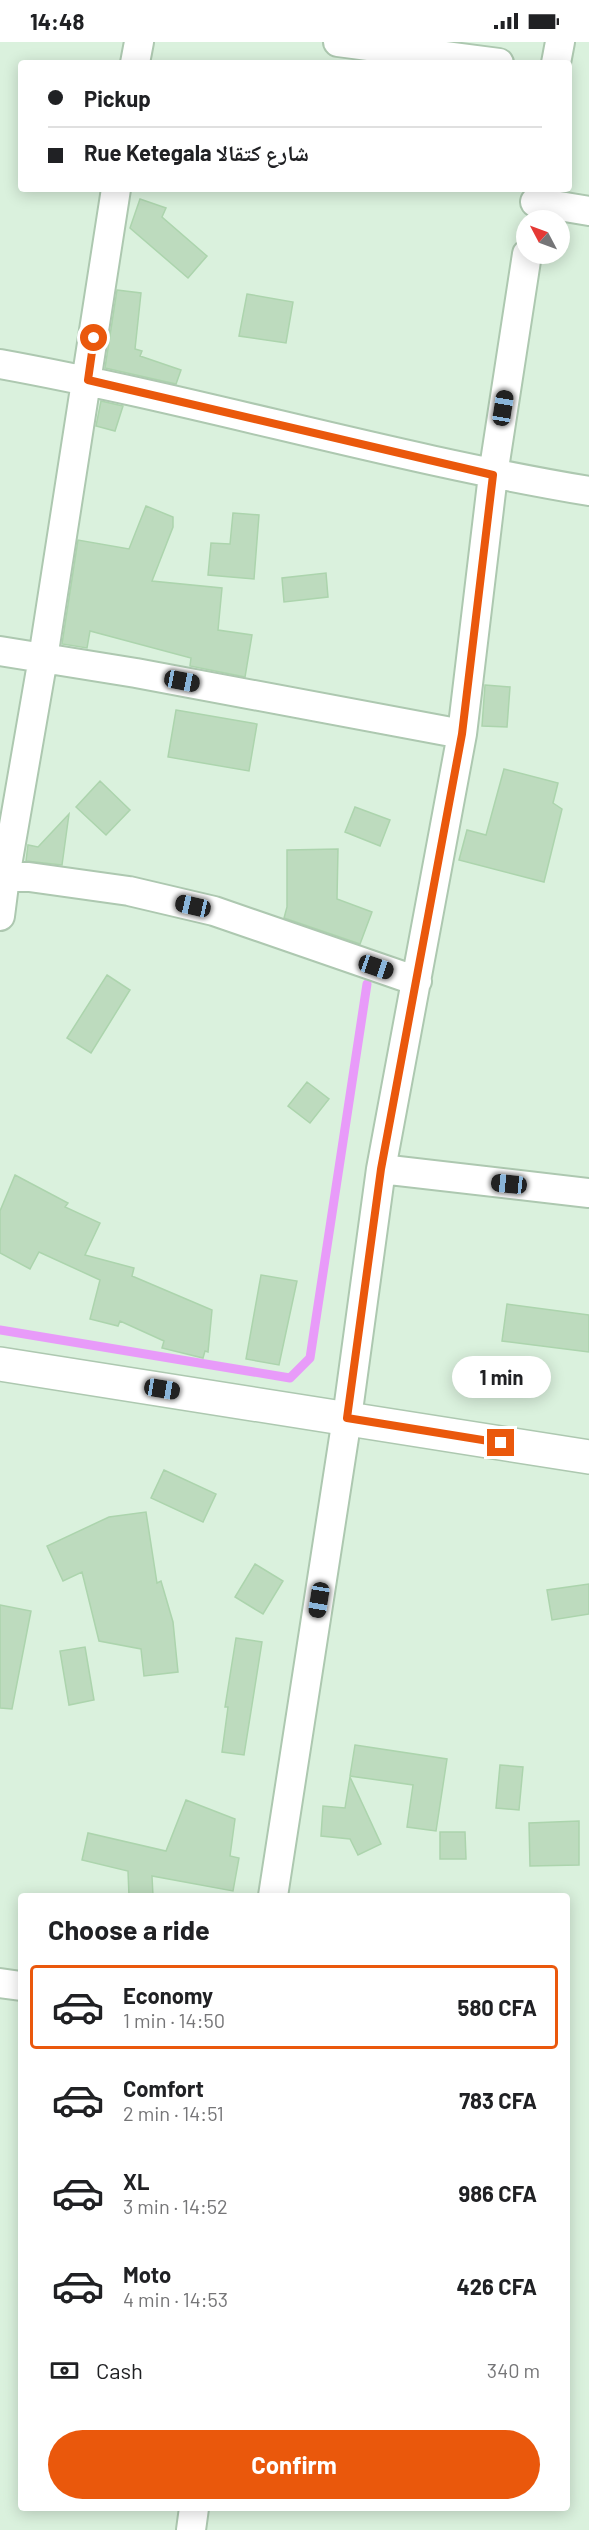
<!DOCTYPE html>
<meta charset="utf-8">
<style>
body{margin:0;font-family:Barlow,"Noto Naskh Arabic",sans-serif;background:#f2f2f2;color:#202124;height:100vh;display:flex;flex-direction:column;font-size:22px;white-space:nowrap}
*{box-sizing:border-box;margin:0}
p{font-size:20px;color:#757577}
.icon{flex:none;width:33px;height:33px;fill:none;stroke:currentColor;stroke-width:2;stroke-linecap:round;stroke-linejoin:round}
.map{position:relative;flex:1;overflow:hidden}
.side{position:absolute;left:18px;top:1851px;width:552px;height:618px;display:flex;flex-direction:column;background:#fff;border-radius:6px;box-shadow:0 3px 15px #0003}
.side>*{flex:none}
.hud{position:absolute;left:18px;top:18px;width:554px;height:132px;border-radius:6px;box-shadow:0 3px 15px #0003;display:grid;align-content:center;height:132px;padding:0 30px;background:#fff}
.needle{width:39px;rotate:311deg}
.tools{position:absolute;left:516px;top:168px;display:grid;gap:12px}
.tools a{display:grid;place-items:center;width:54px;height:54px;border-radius:50%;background:#fff;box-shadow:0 3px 15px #0003;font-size:30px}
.end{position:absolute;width:27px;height:27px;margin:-14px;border:8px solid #ea580c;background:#fff;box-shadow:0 0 0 3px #fff}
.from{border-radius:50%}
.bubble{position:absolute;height:42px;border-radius:21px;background:#fff;box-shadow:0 3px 15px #0003;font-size:20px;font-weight:700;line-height:42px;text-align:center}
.car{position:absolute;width:18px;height:36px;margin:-18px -9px;border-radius:8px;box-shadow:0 0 4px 2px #0007;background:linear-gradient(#222 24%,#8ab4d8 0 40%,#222 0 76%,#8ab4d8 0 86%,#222 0)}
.hud b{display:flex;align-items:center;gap:21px;height:57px;font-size:22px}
.hud b+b{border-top:2px solid #e0e0e0}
.hud i{width:15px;height:15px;background:#202124}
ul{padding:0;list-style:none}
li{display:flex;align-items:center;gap:18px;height:84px;margin:0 12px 9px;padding:0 18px;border:3px solid transparent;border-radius:6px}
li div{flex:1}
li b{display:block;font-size:22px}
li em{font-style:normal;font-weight:700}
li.active{border-color:#ea580c}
li>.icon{width:54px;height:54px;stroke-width:1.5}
h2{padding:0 30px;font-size:27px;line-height:72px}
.pay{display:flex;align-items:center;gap:15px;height:66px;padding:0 30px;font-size:22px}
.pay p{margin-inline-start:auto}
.button{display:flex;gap:12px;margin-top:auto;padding:12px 30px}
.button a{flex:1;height:69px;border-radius:36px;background:#ea580c;color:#fff;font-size:24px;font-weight:700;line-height:69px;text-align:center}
.status{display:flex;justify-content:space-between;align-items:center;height:42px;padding:0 30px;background:#fff;direction:ltr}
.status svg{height:16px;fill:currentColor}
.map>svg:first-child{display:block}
.residential{fill:#daf1dd;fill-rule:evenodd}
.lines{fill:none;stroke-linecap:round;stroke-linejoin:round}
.stream{stroke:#e89bf9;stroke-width:9}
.building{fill:#bddbbe;stroke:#acd4ad;stroke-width:1.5}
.minor-casing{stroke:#adc8b0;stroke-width:32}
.tertiary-casing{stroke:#adc8b0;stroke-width:36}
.minor{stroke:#fff;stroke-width:28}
.tertiary{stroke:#fff;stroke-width:33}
.route{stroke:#ea580c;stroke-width:8}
</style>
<div class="status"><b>14:48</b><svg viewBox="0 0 49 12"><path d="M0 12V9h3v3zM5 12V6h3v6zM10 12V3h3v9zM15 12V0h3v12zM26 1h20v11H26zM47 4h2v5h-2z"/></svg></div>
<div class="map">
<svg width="589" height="2488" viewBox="0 0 589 2488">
<rect width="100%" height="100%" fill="#e6f5e8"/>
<path class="residential" d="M0,0H589V2488H0ZM21,21H568V147H21ZM526,178H560V212H526ZM21,1854H567V2466H21Z"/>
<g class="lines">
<path class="stream" d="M0,1288L290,1336L310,1316L367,942"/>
</g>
<path class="building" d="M140,157L166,166L162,175L207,214L188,236L130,186Z
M117,248L141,251L135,307L142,309L140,314L181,328L176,342L105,326Z
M247,252L293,260L286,301L239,294Z
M101,359L123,364L115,389L96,384Z
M146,464L173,475V485L152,539L222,546L218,588L252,593L245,635L190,624L191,616L90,589L87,606L62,602L78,498L129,507Z
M233,471L259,473L254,537L208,533L211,501L230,502Z
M326,531L328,555L284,560L282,536Z
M485,643L510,645L507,685L482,684Z
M176,668L257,682L249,729L168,715Z
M504,727L558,741L553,761L562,767L544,840L459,818L467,788L486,793Z
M100,739L130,768L106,793L76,765Z
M355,765L390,778L380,804L345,790Z
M69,772L62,823L26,819L28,803L38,805Z
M338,807L337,857L372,870L360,902L284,876L287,865V808Z
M107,933L130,948L91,1011L67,996Z
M307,1040L329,1057L310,1081L288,1064Z
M15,1133L68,1161L65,1165L100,1181L85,1213L134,1226L132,1234L212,1268L208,1310L205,1309L203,1316L162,1306L164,1299L120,1279L118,1284L90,1277L100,1238L39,1210L30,1227L0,1211V1169Z
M261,1233L297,1239L279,1323L246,1317Z
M507,1262L589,1273V1310L502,1299Z
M164,1428L216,1452L203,1480L151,1456Z
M146,1470L157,1541L161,1539L173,1580L178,1630L144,1634L141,1607L99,1599L82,1530L63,1539L47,1504L109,1475Z
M255,1522L283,1539L263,1572L235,1555Z
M589,1542V1572L552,1578L547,1548Z
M0,1563L31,1569L12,1667L0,1666Z
M236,1596L262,1600L244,1713L222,1710L228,1665H225Z
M85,1605L94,1658L69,1663L60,1609Z
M355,1703L447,1717L436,1789L407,1785L413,1743L350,1734Z
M500,1723L523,1725L519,1768L496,1766Z
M350,1735L381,1802L358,1813L350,1797L321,1794L323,1764L345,1766Z
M186,1758L235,1777L230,1814L239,1816L233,1849L152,1834L153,1854H129L128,1829L82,1818L88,1791L166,1809Z
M579,1779V1823L530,1824L529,1781Z
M440,1790H465L466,1817H440Z"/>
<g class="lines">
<defs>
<path id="minor" d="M338,0L499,21
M135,21L139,0
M556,21L560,0
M535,160L589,169
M0,322C198,358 391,416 589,449
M0,609L136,631L462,692
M0,835H29L129,849L214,869L417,939
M0,874L5,835L43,616L116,147
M381,1127L589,1151
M273,1854L347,1376L381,1127L462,692L493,433L527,212
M0,1941L21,1944
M191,2488L194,2466"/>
<path id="tertiary" d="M0,1322L589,1415"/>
</defs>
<use href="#minor" class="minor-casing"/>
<use href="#tertiary" class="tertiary-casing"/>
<use href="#minor" class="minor"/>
<use href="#tertiary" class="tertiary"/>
</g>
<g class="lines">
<path class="route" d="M94,296L88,338L493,433L462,692L381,1127L347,1376L501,1401"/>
</g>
</svg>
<div class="tools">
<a><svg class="needle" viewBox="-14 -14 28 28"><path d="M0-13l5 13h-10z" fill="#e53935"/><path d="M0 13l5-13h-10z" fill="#757577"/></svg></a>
</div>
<i class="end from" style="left:94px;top:296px"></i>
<i class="end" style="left:501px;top:1401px"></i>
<div class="bubble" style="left:452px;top:1314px;width:99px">1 min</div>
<i class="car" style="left:503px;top:366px;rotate:9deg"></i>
<i class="car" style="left:182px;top:639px;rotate:101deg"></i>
<i class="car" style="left:193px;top:864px;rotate:283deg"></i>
<i class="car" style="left:376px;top:925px;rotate:109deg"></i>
<i class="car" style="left:509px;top:1142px;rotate:276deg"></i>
<i class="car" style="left:162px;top:1347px;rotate:99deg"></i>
<i class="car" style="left:319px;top:1558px;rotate:189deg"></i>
<div class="hud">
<b><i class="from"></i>Pickup</b>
<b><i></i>Rue Ketegala شارع كتقالا</b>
</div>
<section class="side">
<h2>Choose a ride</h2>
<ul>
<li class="active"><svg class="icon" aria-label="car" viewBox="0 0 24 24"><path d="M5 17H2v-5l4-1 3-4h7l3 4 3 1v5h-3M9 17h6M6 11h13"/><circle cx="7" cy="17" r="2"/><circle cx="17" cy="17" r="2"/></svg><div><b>Economy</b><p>1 min · 14:50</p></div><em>580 CFA</em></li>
<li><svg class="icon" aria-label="car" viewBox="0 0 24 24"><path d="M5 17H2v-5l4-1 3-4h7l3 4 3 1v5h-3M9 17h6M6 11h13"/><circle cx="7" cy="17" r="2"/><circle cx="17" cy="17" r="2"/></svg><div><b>Comfort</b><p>2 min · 14:51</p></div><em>783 CFA</em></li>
<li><svg class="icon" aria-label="car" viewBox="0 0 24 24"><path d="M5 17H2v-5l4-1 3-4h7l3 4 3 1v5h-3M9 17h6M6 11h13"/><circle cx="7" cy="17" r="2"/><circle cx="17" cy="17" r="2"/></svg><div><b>XL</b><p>3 min · 14:52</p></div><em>986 CFA</em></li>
<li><svg class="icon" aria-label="car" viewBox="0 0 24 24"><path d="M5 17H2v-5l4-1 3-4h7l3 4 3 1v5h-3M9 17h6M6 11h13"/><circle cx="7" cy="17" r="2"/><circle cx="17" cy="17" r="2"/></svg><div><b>Moto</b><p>4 min · 14:53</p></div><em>426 CFA</em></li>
</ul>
<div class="pay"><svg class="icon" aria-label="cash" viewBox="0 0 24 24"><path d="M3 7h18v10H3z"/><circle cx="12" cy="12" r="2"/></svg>Cash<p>340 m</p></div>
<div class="button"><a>Confirm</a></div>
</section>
</div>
